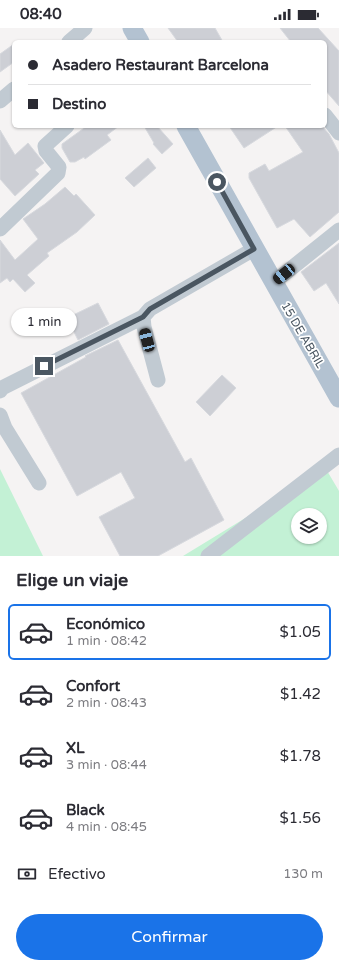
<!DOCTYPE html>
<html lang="es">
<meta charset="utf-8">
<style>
body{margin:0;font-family:"Varela Round",sans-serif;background:#f7f7f7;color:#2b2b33;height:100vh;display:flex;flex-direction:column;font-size:15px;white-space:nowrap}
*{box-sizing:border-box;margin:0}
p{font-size:13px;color:#7c7c81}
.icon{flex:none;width:22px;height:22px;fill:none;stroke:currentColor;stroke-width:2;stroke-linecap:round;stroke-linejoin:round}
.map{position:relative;height:528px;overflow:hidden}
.drawer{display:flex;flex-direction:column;background:#fff;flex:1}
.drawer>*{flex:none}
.banner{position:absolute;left:12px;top:12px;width:315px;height:88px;border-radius:6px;box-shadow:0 1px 3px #0004;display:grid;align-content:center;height:88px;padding:0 16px;background:#fff}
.tools{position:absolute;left:291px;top:480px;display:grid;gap:8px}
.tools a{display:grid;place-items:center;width:36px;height:36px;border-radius:50%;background:#fff;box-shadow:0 1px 3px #0004;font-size:20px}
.end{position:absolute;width:18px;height:18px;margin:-9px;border:5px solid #4a5661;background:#fff;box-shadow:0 0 0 2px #fff}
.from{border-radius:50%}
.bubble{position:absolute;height:28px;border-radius:14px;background:#fff;box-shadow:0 1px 3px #0004;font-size:13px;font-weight:600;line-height:28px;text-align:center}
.car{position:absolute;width:12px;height:24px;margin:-12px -6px;border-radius:5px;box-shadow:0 0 3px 1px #0007;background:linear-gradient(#222 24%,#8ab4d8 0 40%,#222 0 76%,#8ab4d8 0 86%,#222 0)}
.banner b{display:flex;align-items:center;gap:14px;height:38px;font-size:15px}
.banner b+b{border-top:1px solid #e1e1e2}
.banner i{width:10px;height:10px;background:#2b2b33}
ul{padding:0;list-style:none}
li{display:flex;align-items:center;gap:12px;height:56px;margin:0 8px 6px;padding:0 8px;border:2px solid transparent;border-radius:6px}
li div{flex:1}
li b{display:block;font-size:15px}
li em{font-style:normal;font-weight:600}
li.selected{border-color:#1a73e8}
li>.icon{width:36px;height:36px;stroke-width:1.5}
h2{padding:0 16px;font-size:18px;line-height:48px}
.pay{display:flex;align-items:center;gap:10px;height:44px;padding:0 16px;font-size:15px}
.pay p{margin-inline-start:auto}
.action{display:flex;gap:8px;margin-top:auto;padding:8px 16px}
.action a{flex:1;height:46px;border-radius:24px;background:#1a73e8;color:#fff;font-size:16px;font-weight:600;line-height:46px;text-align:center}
.status{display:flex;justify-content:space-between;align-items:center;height:28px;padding:0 20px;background:#fff;direction:ltr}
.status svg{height:11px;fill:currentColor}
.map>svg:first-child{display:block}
.green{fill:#c3f1d5;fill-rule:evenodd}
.building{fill:#cdcfd5;stroke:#d7d9de}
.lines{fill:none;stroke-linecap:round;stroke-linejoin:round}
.minor{stroke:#c1cad2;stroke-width:15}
.major{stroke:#b3c2d1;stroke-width:19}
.route{stroke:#4a5661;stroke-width:5}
.labels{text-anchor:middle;stroke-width:3.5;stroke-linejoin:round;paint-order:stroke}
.street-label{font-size:12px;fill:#4a5661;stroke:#fff}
</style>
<div class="status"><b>08:40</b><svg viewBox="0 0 49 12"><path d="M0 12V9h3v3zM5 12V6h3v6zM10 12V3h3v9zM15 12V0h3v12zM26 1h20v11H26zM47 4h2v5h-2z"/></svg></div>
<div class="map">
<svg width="339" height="528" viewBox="0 0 339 528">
<rect width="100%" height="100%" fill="#f5f3f3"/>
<path class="green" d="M0,441L43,528H0Z
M326,441L339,463V528H183ZM298,487H320V509H298Z"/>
<path class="building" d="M168,0H215L223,14H178Z
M280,0H318L339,23V78L325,62V14H291Z
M14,16V34L0,44V26Z
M87,98H119L107,107L111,112L85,131L84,129L75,134H70L62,120V116Z
M144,98H157L173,116L162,126L153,116L154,115Z
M229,98H278L244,120Z
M285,98H322L329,106L339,125V184L310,209L294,191L277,200L249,150V145L265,136L269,143L303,124Z
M0,102L15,127L28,115L44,135L35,142L39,146L15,168L0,151Z
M148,130L156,140L134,159L125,150Z
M65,159L74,168L76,166L95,187L77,204L47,225L49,228L27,247L35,255L25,264L13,251L10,254L7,250L0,255V212L15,232L38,211L23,191L45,176Z
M339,215V276L326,255L314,263L301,244Z
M98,275L109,296L78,312L67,290Z
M118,312L185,434L191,430L224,492L158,528H120L99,489L135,470L121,444L77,468L21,365L86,329L85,328Z
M222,347L236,360L210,388L196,374Z"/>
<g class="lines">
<path class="minor" d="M69,14L85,0
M0,73L14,61
M325,87L339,105
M0,201L58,145L59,139L46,123L45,118L67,98
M273,255L339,202
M158,352L144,299L143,289L150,281L254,221
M0,363L2,360L143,289
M0,387L5,400L39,455
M208,528L339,427"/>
<path class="major" d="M132,0L140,14
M186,98L339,370"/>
</g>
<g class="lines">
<path class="route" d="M44,338L143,289L150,281L254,221L217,154"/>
</g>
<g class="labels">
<g class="street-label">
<text transform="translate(303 307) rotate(60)" y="4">15 DE ABRIL</text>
</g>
</g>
</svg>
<div class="tools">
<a><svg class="icon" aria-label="layers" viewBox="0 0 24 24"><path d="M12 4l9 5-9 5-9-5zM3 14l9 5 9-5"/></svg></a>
</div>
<i class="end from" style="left:217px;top:154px"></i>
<i class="end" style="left:44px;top:338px"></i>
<div class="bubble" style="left:11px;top:280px;width:66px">1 min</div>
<i class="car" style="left:284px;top:246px;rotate:231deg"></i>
<i class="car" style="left:147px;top:312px;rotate:345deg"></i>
<div class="banner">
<b><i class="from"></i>Asadero Restaurant Barcelona</b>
<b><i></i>Destino</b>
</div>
</div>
<section class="drawer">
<h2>Elige un viaje</h2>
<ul>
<li class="selected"><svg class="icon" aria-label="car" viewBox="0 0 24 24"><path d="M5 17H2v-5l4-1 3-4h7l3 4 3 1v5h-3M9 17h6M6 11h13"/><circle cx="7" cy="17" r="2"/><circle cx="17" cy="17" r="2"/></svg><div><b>Económico</b><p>1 min · 08:42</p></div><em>$1.05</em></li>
<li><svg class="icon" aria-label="car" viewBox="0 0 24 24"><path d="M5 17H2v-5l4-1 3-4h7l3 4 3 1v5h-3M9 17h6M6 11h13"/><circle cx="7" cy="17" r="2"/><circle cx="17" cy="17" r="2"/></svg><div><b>Confort</b><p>2 min · 08:43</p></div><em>$1.42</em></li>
<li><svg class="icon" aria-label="car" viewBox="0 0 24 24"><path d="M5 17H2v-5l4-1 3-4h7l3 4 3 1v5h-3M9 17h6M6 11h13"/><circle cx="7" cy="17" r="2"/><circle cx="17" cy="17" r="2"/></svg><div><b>XL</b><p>3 min · 08:44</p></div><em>$1.78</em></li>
<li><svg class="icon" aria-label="car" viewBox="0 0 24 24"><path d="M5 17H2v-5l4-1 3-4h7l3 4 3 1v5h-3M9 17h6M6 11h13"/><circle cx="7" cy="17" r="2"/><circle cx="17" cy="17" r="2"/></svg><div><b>Black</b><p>4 min · 08:45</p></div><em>$1.56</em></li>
</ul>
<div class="pay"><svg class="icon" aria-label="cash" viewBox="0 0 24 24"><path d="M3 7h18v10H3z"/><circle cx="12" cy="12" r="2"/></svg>Efectivo<p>130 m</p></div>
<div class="action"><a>Confirmar</a></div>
</section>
